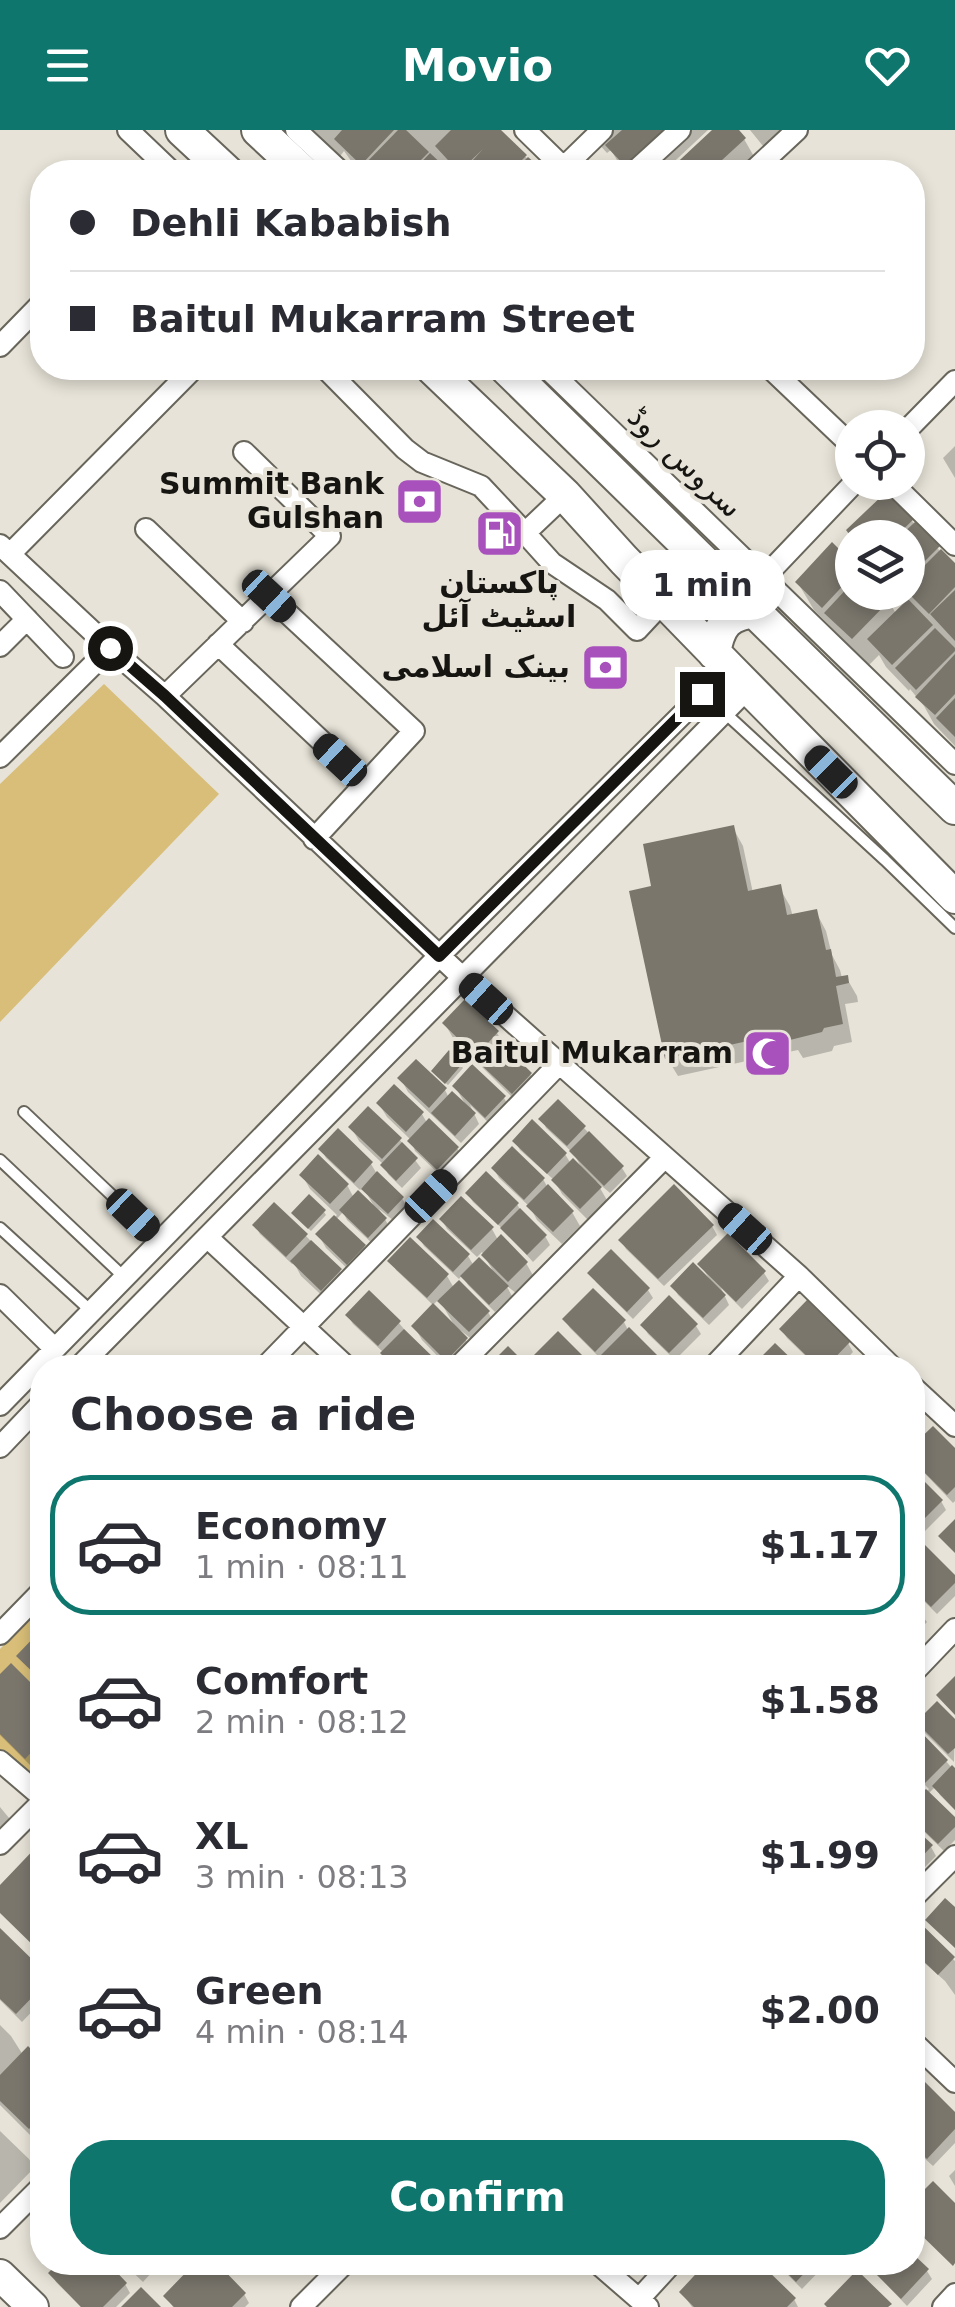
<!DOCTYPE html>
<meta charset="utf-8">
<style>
body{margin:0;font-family:"DejaVu Sans","Noto Naskh Arabic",sans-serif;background:#f2f2f3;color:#2b2b33;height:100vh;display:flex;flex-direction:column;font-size:38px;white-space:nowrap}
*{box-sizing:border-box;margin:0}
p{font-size:32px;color:#7c7c81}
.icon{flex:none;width:55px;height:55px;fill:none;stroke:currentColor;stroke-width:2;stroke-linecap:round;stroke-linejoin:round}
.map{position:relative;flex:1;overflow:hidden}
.details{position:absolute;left:30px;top:1225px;width:895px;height:920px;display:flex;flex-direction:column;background:#fff;border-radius:40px;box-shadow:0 5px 15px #0003}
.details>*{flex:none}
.top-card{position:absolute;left:30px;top:30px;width:895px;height:220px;border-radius:40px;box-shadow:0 5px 15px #0003;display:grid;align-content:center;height:220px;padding:0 40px;background:#fff}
.buttons{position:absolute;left:835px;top:280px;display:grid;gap:20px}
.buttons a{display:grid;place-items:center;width:90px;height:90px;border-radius:50%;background:#fff;box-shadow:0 5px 15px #0003;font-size:50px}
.end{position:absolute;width:45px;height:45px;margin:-22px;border:12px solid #161511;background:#fff;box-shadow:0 0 0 5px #fff}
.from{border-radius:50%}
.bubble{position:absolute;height:70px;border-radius:35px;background:#fff;box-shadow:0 5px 15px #0003;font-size:32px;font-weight:700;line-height:70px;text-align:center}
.car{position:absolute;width:30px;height:60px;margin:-30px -15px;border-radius:12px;box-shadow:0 0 8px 2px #0007;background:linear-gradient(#222 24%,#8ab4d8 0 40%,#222 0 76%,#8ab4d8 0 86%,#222 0)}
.top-card b{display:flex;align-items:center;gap:35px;height:95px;font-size:38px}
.top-card b+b{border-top:2px solid #e1e1e2}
.top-card i{width:25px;height:25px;background:#2b2b33}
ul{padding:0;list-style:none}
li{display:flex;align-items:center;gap:30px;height:140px;margin:0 20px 15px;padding:0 20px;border:5px solid transparent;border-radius:40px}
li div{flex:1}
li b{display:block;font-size:38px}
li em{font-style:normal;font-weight:700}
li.selected{border-color:#0f766e}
li>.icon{width:90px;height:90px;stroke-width:1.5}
h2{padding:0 40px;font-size:45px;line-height:120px}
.action{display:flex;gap:20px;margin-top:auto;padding:20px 40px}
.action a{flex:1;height:115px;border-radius:40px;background:#0f766e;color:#fff;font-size:40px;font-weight:700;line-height:115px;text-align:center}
header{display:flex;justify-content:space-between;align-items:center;height:130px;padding:0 40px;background:#0f766e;color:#fff;font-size:45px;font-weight:700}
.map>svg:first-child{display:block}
.green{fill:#d8be78}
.shadow{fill:#0003}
.building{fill:#7a766c}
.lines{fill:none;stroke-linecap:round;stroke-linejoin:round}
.lane-casing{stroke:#68655b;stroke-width:14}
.street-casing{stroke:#68655b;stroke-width:24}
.secondary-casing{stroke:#68655b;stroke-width:34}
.primary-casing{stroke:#68655b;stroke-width:36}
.lane{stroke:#fff;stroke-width:10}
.street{stroke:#fff;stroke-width:20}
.secondary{stroke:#fff;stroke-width:30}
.primary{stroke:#fff;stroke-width:32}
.route{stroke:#161511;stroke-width:12}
.labels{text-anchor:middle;stroke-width:8;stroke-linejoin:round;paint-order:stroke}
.street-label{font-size:30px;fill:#161511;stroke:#e7e3d8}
.poi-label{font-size:30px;font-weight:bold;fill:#161511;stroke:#e7e3d8;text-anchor:end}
</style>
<header><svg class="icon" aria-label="menu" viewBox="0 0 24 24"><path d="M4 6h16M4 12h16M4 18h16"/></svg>Movio<svg class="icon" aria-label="heart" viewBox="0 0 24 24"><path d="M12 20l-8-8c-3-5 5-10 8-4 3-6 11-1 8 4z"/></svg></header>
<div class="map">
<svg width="955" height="2177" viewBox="0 0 955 2177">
<rect width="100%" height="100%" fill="#e7e3d8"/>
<path class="green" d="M104,554L219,664L0,892V654Z
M42,1476V1661L0,1623V1519Z"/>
<path class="shadow" d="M312,0H498L541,42H359L344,21L338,29L317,9Z
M586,0H708L663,42H624L611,20L607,23Z
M716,0H735L744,9L760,37L754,42H670Z
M750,0H798L771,26Z
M955,316V348L943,328Z
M912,391L955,437V616L934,594L924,576L910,559L909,561L886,537L879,525L869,535L814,480L798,453L832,416L852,435V462L889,471L896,484L906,475L895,462H908V408H853Z
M733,698L743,716L753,763L779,757L790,776L793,787L816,782L826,801L832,825L840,840L842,848L846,847L857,866L858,872L845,874L852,912L834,916L832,921L803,928L798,920L678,946L667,928L654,758Z
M445,894L497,903L505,916L503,918L530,944L538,958L521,976L453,908Z
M461,935L463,938L448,955L436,945Z
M401,949L445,960L449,968L465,974L455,956L504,968L509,977L491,995L470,975L479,994L461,1013L408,962Z
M379,974L422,984L427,993L457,1018L462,1027L443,1048L415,1021L411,1010L387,987Z
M542,989L584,998L622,1038L627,1046L610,1063L596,1051L608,1072L589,1091L562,1064L554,1050L520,1020L515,1011L565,1024L571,1034L581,1037L574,1024L546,998Z
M351,997L400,1010L421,1038L402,1058L388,1044L384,1035L359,1011Z
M338,1002L371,1034L377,1044L402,1068L407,1077L394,1091L379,1079L390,1098L374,1115L347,1090L343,1082L336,1090L364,1117L372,1130L356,1147L326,1118L318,1104L337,1085L310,1059L302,1045L347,1055L354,1068L375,1078L363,1057L360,1060L326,1028L321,1019Z
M494,1039L543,1049L548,1058L572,1082L580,1096L562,1114L537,1090L530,1077L499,1048Z
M468,1064L517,1074L523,1085L545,1106L550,1115L533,1132L505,1101L473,1072Z
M324,1082L326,1085L311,1101L296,1087Z
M442,1090L492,1099L498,1110L526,1133L534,1147L517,1164L506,1155L512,1166L495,1182L468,1155L462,1145L459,1149L424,1116L419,1107L468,1126L474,1136L493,1141L482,1122L477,1127L447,1099Z
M255,1095L306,1106L340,1141L348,1154L330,1173L301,1146L294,1133L292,1134L260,1104Z
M712,1096L717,1105L664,1156L626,1119L621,1110Z
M391,1131L447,1146L454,1158L488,1182L496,1196L478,1214L460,1200L474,1224L449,1238L422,1210L414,1196L454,1195L439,1169L433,1175L396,1140Z
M700,1134L764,1143L769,1151L742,1179L721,1158L729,1175L709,1195L678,1165L673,1156L710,1150Z
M591,1143L648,1160L653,1168L633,1189L596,1152Z
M369,1164L399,1193L436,1238H394L383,1222L353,1194L348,1186Z
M565,1190L624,1192L628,1200L665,1238H612L604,1225L601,1229L570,1198Z
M643,1195L696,1196L701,1204L675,1230L648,1204Z
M782,1200L848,1213L853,1222L838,1238H818L787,1208Z
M868,1230L876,1238H861Z
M955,1322V1371L953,1373L912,1330Z
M941,1371L946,1380L920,1406L912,1399Z
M912,1432L955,1449V1466L937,1484L912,1459Z
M912,1473L927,1492L912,1507Z
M11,1536L42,1567V1625L31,1636L0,1605V1548Z
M919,1593H955L954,1632L924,1602Z
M912,1603L946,1631L955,1642V1680L940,1665L935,1657L928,1664L955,1690V1710L944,1721L912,1690V1652L922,1666L929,1659L912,1642Z
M0,1677L14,1694L0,1708Z
M42,1714V1823L0,1781V1758Z
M931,1717L936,1726L920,1742L912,1735Z
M914,1791L955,1831V1865L945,1851L912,1822V1793Z
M0,1801L42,1843V1871L22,1892L0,1870Z
M42,1893V1921L30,1906Z
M0,1895L11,1906L23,1925L28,1920L42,1934L41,2016L0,1975Z
M912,1943L955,1986V2013L933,2036L912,2017Z
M0,2001L29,2029L34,2038L0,2073Z
M912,2029L923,2044L912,2055Z
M955,2040V2056L949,2046Z
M122,2132H161L143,2152Z
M775,2132H828L802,2159Z
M865,2132L927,2141L932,2149L907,2176Z
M51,2143L125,2154L130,2163L116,2177H81L56,2152Z
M682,2163L794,2169L798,2177H692Z
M244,2164L249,2173L245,2177H173L166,2166Z"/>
<path class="building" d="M342,0H394L361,35L334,9Z
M398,0H406L429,22L409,42H372L364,35Z
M451,0H501L527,25L510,42H462L483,19L459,42L435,16Z
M622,0H663L625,36L605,15Z
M712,0H739L746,8L709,42H667Z
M430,23L450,42H412Z
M528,27L545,42H513Z
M886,362L914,389L894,408H852L846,400Z
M915,392L940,416L908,448V408H898Z
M832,412L852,432V446L822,478L795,452Z
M941,419L955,433V457L929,484L908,463V452Z
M852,453V462H884L891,469L852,509L824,483Z
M955,460V511L930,484Z
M908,469L933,495L892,535L867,509Z
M935,498L955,518V521L916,560L895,538Z
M955,524V564L935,585L915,567Z
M955,568V607L936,588Z
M734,695L748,761L781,754L787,785L817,779L826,820L831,819L836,847L848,845L849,853L836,856L843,894L824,898L822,902L790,910L785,903L665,929L629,761L651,756L643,714Z
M465,869L499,901L476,926L442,893Z
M498,910L532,943L512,964L478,932Z
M449,920L463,933L445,954L431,941Z
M416,929L447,958L429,978L397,948Z
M472,934L506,966L485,988L452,956Z
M394,954L424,982L406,1002L376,973Z
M452,961L476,983L455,1006L431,983Z
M558,969L586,996L567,1016L538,989Z
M368,976L402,1008L382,1029L348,997Z
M429,988L459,1017L437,1040L407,1011Z
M532,989L567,1023L547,1044L512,1011Z
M338,998L373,1032L354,1053L318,1019Z
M589,1001L624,1036L604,1056L569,1021Z
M402,1012L418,1028L396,1051L380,1035Z
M512,1016L545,1048L524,1070L491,1038Z
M318,1024L349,1054L330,1074L299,1045Z
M573,1028L602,1057L580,1079L551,1050Z
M377,1041L404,1067L388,1084L361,1059Z
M486,1041L519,1073L498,1095L465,1063Z
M548,1054L574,1081L553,1102L526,1076Z
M674,1054L714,1095L658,1149L618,1110Z
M358,1060L387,1088L368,1108L339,1080Z
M309,1064L326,1080L308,1099L291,1083Z
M461,1066L494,1097L471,1120L439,1089Z
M274,1072L308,1104L286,1127L252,1095Z
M520,1078L547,1105L527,1125L500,1098Z
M334,1085L366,1115L347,1135L315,1104Z
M433,1089L470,1124L453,1142L416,1107Z
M728,1103L766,1141L736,1172L697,1134Z
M501,1104L528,1132L508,1152L481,1125Z
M410,1107L449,1144L427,1168L387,1131Z
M311,1110L342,1139L321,1161L290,1131Z
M611,1119L650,1158L627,1182L587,1143Z
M479,1127L509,1156L489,1175L460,1146Z
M693,1132L726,1165L703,1188L670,1156Z
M459,1150L490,1181L469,1202L437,1171Z
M593,1158L626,1190L595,1222L562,1189Z
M369,1160L401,1191L378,1216L345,1185Z
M669,1165L698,1194L669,1223L640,1195Z
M807,1170L850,1212L825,1238H819L779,1199Z
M433,1173L468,1208L446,1231L411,1196Z
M629,1197L666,1234L662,1238H613L601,1225Z
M404,1199L435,1229L426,1238H395L380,1223Z
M558,1201L587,1230L579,1238H543L532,1227Z
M775,1213L801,1238H762L756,1232Z
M508,1216L530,1238H486Z
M933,1296L955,1318V1357L947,1365L912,1330V1316Z
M912,1339L943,1370L912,1401Z
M955,1389V1423L938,1406Z
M925,1415L955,1445V1453L931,1477L912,1458V1428Z
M42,1499V1551L16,1526Z
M11,1533L42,1564V1611L25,1629L0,1604V1544Z
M955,1546V1585L936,1565Z
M937,1571L955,1589V1618L948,1624L916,1592Z
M916,1597L948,1630L925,1653L912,1641V1600Z
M952,1635L955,1638V1680L932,1656Z
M926,1659L955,1687V1697L938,1714L912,1689V1672Z
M912,1696L933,1715L912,1737Z
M42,1711V1824L0,1783V1755Z
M945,1768L955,1777V1818L925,1790Z
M914,1787L955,1827L938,1845L912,1820Z
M0,1798L42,1839V1857L16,1884L0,1869Z
M28,1916L42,1930V1986L29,1999L0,1971V1945Z
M912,1939L955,1982V1999L927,2029L912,2015Z
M933,2051L955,2073V2133L953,2136L912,2096V2072Z
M912,2123L929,2139L901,2169L864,2132H912Z
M59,2132H107L127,2153L103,2177H81L48,2143Z
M196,2132H216L246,2163L232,2177H174L163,2166Z
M707,2132H759L796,2168L787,2177H694L679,2162Z
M776,2132H815L796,2152Z
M857,2140L892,2174L888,2177H827L824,2174Z
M141,2157L161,2177H121Z"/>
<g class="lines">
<defs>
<path id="lane" d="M724,582L885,730L955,798
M24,982L160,1111
M0,1030L124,1147
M0,1098L91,1181"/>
<path id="street" d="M128,0L172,42
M296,0L341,42
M525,0L568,42
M563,38L602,0
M634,42L680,0
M752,42L797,0
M0,216L42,173
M325,238L405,319L422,332L481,356L525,403L565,365
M547,238L955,634
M770,238L852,316
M908,299L955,251
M891,352L955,415
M146,399L243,492
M525,403L552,433L607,470L637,500L664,471
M0,415L110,518L165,566L462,847L799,1146L893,1238
M10,424L194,238
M756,456L855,352
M0,461L63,527
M269,466L414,601L314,709
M218,514L365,652
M0,516L27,489
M165,566L330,406L244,322
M0,627L110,518
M207,1107L348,1238
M0,1165L55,1219
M78,1238L748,558
M264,1238L558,935
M457,1238L664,1028
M712,1238L799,1146
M912,1256L955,1296
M0,1275L439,826L729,538
M0,1317L42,1273
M0,1504L42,1461
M912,1544L955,1499
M0,1631L42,1667
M0,1714L42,1672
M912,1769L955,1726
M912,1911L955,1952
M0,2098L42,2056
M596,2132L648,2177
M639,2169L673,2132
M301,2177L346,2132
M943,2177L955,2164"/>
<path id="secondary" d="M0,2145L33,2177"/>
<path id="primary" d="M182,0L227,42
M258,0L303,42
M432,238L565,365L624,430L729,538L955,767
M506,238L955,678
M714,523C719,495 727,484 756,481"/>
</defs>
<use href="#lane" class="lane-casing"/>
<use href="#street" class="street-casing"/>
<use href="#secondary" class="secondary-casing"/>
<use href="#primary" class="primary-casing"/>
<use href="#lane" class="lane"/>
<use href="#street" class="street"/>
<use href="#secondary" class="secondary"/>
<use href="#primary" class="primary"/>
</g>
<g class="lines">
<path class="route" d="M110,518L165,566L439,826L702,564"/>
</g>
<defs>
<symbol id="bank-square" viewBox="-11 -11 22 22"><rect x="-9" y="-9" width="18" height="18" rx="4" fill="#a850bc" stroke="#e7e3d8"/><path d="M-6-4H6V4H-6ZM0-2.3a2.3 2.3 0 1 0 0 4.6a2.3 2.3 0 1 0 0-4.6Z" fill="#fff"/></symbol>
<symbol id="fuel-square" viewBox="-11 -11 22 22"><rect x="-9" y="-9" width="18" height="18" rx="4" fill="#a850bc" stroke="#e7e3d8"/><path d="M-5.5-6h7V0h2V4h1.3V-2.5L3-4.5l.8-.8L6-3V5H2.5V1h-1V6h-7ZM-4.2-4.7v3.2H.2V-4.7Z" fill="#fff"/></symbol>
<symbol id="mosque-square" viewBox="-11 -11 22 22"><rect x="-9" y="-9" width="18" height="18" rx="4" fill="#a850bc" stroke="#e7e3d8"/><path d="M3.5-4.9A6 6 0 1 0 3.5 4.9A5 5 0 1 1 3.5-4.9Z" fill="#fff"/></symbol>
</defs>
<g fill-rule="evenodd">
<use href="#bank-square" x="392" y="344" width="55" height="55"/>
<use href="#fuel-square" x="472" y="376" width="55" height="55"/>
<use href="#bank-square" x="578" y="510" width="55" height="55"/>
<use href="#mosque-square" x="740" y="896" width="55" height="55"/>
</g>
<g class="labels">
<g class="street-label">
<text transform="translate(685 332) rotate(44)" y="10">سروس روڈ</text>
</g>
<g class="poi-label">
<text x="384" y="364">Summit Bank<tspan x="384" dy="34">Gulshan</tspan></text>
<text x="499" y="463" text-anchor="middle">پاکستان<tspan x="499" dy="34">اسٹیٹ آئل</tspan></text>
<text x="570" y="547">بینک اسلامی</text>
<text x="733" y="933">Baitul Mukarram</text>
</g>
</g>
</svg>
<div class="buttons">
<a><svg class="icon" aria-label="locate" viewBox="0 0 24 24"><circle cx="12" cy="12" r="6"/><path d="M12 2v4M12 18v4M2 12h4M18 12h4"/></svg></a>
<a><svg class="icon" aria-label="layers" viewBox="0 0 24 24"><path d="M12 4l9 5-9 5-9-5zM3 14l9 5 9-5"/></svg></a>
</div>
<i class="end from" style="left:110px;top:518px"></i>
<i class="end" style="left:702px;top:564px"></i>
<div class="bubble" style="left:620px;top:420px;width:165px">1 min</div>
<i class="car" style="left:269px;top:466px;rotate:133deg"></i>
<i class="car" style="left:340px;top:630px;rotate:313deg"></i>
<i class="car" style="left:831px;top:642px;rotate:315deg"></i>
<i class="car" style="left:486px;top:869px;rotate:312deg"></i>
<i class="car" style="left:431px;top:1066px;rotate:44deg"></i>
<i class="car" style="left:133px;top:1085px;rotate:134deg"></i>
<i class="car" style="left:745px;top:1099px;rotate:312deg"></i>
<div class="top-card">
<b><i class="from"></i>Dehli Kababish</b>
<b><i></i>Baitul Mukarram Street</b>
</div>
<section class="details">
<h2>Choose a ride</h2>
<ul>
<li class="selected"><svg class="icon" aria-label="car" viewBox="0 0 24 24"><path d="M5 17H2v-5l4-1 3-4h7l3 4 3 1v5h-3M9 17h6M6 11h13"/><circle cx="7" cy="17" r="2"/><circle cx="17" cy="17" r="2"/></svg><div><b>Economy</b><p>1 min · 08:11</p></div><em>$1.17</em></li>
<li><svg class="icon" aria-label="car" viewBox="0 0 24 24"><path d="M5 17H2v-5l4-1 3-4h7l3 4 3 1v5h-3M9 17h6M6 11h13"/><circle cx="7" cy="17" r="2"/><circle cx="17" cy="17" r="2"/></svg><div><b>Comfort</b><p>2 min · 08:12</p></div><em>$1.58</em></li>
<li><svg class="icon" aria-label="car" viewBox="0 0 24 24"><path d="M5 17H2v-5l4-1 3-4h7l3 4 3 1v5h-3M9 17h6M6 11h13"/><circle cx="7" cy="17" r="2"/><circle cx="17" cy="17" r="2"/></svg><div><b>XL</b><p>3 min · 08:13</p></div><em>$1.99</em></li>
<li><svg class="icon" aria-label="car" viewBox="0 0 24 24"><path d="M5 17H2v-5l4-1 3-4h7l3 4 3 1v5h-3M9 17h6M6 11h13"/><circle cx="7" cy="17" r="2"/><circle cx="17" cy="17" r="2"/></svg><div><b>Green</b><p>4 min · 08:14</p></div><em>$2.00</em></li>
</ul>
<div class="action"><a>Confirm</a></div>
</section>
</div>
